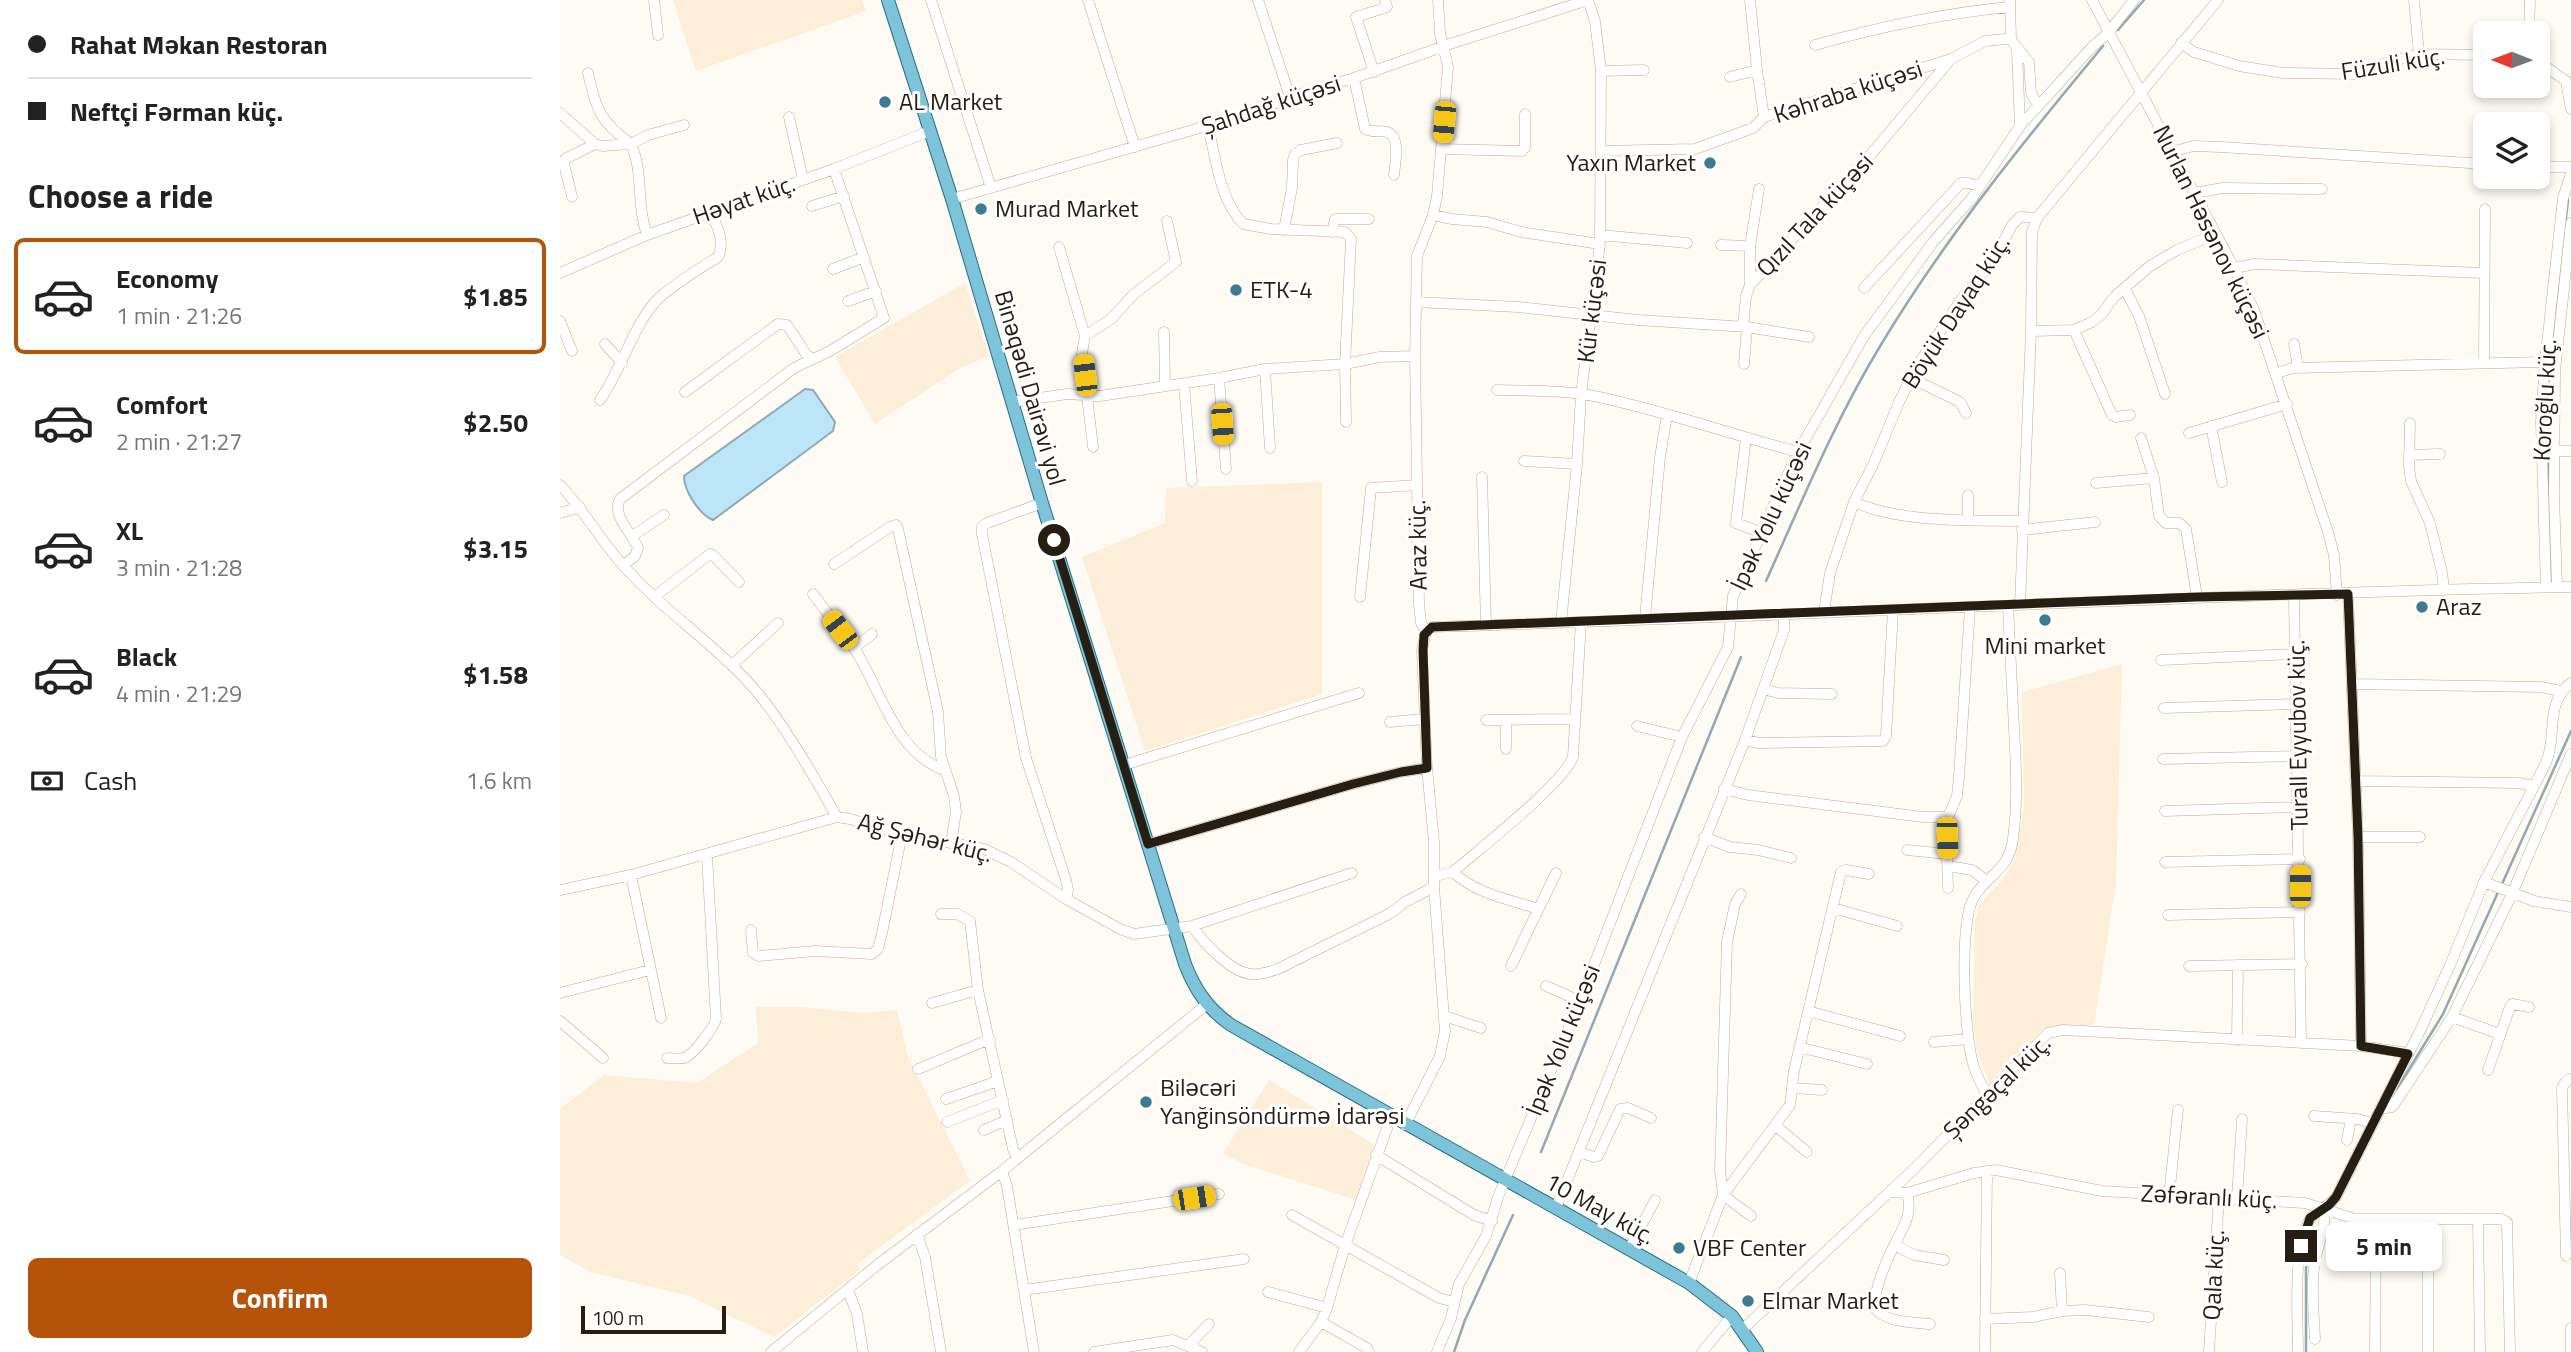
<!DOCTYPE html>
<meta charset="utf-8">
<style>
body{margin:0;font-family:"Titillium Web",sans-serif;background:#f6f6f6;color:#222;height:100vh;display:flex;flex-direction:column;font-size:26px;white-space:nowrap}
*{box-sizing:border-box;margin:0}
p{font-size:23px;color:#767676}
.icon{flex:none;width:38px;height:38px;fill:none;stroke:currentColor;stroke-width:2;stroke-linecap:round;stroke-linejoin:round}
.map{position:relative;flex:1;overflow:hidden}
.side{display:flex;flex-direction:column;background:#fff;width:560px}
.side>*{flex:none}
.banner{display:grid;align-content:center;height:154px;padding:0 28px;background:#fff}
.needle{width:46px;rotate:271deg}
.buttons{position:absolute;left:1913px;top:21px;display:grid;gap:14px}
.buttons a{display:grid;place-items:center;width:77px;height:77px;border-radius:10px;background:#fff;box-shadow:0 4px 10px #0003;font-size:35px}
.scale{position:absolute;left:21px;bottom:18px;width:145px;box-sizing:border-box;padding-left:7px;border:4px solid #261e13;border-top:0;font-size:19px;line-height:24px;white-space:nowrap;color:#261e13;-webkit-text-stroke:5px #fff;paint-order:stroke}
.end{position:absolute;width:32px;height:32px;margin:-16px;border:9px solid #261e13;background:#fff;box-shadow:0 0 0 4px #fff}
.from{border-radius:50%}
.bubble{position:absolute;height:49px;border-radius:10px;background:#fff;box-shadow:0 4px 10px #0003;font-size:23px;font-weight:700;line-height:49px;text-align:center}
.car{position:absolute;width:21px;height:42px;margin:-21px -10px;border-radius:9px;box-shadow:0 0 5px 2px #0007;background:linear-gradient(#f5c518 24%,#345 0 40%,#f5c518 0 76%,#345 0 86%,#f5c518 0)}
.banner b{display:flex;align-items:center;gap:24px;height:66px;font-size:26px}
.banner b+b{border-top:2px solid #e0e0e0}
.banner i{width:18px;height:18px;background:#222}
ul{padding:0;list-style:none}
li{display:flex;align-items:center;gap:21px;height:116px;margin:0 14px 10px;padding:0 14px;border:4px solid transparent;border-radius:10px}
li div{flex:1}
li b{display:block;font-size:26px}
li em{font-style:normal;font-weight:700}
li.on{border-color:#b45309}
li>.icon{width:63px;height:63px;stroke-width:1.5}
h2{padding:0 28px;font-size:32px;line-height:84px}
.pay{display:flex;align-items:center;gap:18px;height:77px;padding:0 28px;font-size:26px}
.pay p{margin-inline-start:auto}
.cta{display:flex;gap:14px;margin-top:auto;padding:14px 28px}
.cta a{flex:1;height:80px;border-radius:10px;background:#b45309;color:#fff;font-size:28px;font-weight:700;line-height:80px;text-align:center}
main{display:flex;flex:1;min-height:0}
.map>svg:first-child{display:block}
.built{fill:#fceed8}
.water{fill:#bce6f8;stroke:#8faab3;stroke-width:2}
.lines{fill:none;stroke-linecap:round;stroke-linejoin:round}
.stream{stroke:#8faab3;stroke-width:2.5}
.minor-casing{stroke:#beac8f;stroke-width:11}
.major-casing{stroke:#266f83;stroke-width:14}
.minor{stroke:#fff;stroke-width:10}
.major{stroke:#7dc3d9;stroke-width:12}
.route{stroke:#261e13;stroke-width:9}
.poi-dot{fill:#3e7b91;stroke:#fff;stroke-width:2.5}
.labels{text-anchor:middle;stroke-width:6;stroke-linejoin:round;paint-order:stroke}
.street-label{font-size:24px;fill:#261e13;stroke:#fff}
.poi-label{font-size:24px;fill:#261e13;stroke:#fff;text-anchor:start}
</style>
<main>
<section class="side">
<div class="banner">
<b><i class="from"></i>Rahat Məkan Restoran</b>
<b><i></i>Neftçi Fərman küç.</b>
</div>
<h2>Choose a ride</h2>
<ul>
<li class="on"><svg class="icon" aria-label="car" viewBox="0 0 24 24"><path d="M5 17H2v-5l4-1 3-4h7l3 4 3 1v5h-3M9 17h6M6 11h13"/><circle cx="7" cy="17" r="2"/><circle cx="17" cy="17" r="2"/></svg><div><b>Economy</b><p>1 min · 21:26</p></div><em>$1.85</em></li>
<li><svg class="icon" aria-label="car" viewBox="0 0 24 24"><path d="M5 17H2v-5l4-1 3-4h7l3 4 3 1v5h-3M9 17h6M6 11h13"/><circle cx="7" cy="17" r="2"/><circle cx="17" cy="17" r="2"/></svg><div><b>Comfort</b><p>2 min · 21:27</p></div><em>$2.50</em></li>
<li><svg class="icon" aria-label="car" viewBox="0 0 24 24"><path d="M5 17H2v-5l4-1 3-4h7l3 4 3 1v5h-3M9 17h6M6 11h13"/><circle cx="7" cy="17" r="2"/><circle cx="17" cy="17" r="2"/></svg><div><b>XL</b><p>3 min · 21:28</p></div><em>$3.15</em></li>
<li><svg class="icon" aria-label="car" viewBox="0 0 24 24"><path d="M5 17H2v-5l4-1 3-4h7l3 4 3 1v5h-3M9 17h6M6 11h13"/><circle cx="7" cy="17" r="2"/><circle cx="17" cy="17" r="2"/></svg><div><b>Black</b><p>4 min · 21:29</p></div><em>$1.58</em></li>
</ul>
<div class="pay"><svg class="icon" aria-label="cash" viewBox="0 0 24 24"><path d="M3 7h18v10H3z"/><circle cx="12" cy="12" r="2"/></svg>Cash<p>1.6 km</p></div>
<div class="cta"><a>Confirm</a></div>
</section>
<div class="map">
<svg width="2011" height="1352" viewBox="0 0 2011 1352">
<rect width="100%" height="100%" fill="#fefbf4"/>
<path class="built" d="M113,0H302L306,11L136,71Z
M405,283L429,356L400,368L315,424L275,357Z
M762,482V694L585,751L522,557L605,523L606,488Z
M1562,664L1556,883L1534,1025L1489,1027L1480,1032L1429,1083L1417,1050L1413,1021L1415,923L1419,905L1442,880L1455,859L1464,807L1462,692Z
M196,1007H241L304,1013L337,1010L348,1057L410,1181L297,1264L300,1270L214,1337L129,1296L31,1272L0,1255V1109L44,1075L137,1083L198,1043Z
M709,1080L815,1145L796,1200L683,1164L663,1153Z"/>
<path class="water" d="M245,389L253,390L275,422L273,431L153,520C139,514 124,491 124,476Z"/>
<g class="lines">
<path class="stream" d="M1558,30L1584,0
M1988,486L1990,356L2008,200
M1989,521L1991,569
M1206,581C1242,501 1276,418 1322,343C1386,237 1464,141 1543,46
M1942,884L2011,731
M1837,1089L1883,1014L1939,890
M981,1152L1181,657
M894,1352L905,1320L953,1215
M1746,1352V1268L1754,1233"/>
<defs>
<path id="minor" d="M94,0L98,35
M371,0L431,188
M528,0L575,147
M698,0L730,97
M1190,0L1197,70L1204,117
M1450,0L1451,40L1469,62L1471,93L1478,105
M1532,0L1674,268L1694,310L1768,532L1774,555L1777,595
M1854,0L1859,54
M1969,33L1970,0
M1621,43L1634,52L1679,66L1723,73L1799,74L1823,64L1859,54L1925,55
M1255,45C1319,27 1384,13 1450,7
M1457,51L1460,126
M1978,61L2006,81L2011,109
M1041,71L1084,70
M814,72L796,17L827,7L825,0
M28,73C37,110 39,121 71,144L88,135L124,125
M1170,77L1197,70
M794,78L805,129C813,133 819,130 827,132C841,136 835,164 834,175
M0,113L35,144L43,146L71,144C84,173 76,205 87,235
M229,117L243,179
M648,126C656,159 659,198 683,224L711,229L785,232L791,239L785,364L786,422
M881,149L962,151L965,147V114
M1042,151L1135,149L1193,128L1204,117L1391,59L1425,41L1445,39L1451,40
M1612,152L1633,146L1661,147L1925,164
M1978,167H2011
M1634,193L1663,188L1762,189
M12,197L4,164L5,159L35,144
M392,199L692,113L730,97L794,78L893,43L1028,0
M252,206L284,196
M873,215L892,219L927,222L961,232L1040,244
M724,230L732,188L733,160L735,154L741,150L777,143
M772,232L775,219H809
M1040,235L1127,243
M1161,245L1190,246
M499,247L525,336
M1674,268L1695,264L1923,273
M273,269L304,257
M0,273L87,235L274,169L370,131
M1190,285V246L1199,189
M1304,288L1401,183H1408L1420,186
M1565,289L1579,316L1605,394
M288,301L316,291
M856,302L958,307L1078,320L1187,327L1249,337
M0,321L12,351
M1183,327L1186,296L1190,285L1313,152L1390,60
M1514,330L1552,415L1556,417L1570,415
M1471,331L1514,330L1532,322L1541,315L1554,297L1590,266L1617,250L1656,234
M604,332L605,384
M45,344L62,363
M1734,344L1738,368
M1924,363L1925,209
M1184,364L1187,327
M705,369L710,448
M1717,373L1733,368L1985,362
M659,378L666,469
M1351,378L1400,402L1406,413
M624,384L632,481
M937,390C970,391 1006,390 1039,397C1107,412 1171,434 1238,452
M125,392L218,324L227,325L246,354L252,359
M40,400C61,371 76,318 100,297C117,282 139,269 158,257C166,242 156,225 151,211
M452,402L507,394L540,396L659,378L705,369L785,364L820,357L855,356
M1850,423L1849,466L1851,481L1870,523L1882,572L1884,590
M1651,426L1662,482
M1629,433L1727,404
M1186,438L1176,523L1200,532
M1581,438L1594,478L1599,516L1606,523H1619L1626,529L1637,597
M533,447L522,353L525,336L551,319L574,294L616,262L607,221
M1993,451H2011
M1849,455L1880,454
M964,461L1017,464
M922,477L926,625
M1536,483L1594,478
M0,485C24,510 40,540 63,565C101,609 150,640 189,683C221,718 253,775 277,817
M1294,502C1341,523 1411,520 1462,521
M482,503L427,523L422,527V534L466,758L506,880L508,890L506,899
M0,513L20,507
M1408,520V495
M1462,530L1535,522
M72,536L104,515
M274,564L330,527L336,525L338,529L378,712L381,757L394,796L396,812L391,843
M63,566L75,556L78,548C72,533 51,515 60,499L234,368L270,351L324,318L274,169
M1986,587L1981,421L1985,362L2003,198L2011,173
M1997,587L1994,495L1995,371L2011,223
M253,594C267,613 283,631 296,651C321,691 335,752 384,770
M1788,594L1798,837L1801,1046
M1734,595L1741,1043
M94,597L150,554L153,555L179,582
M800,597L811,488L857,485
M1460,605L1471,331L1472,232L1477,218L1658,0
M1264,612L1270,573L1294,502L1313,465L1339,402L1357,366L1401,300L1435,258L1452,225L1460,217L1477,218
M1085,618L1100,457L1107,415
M1001,623L1017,464L1021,395L1040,244L1041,71L1035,21L1028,0
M866,631L872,627C1252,616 1631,594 2011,587
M294,648L312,634
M1601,660L1736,654
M172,665L218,623
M1792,684L1981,687L2001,691
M1203,689L1218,693L1272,694
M1604,708L1737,704
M926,720L1014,719
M830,722L865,719
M1077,726L1122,737
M1185,740L1199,743L1323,741L1326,736L1333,610
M946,749V720
M1603,759L1738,756
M564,765L799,693
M1795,781L1958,783L1974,786
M1164,789L1188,795L1363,817H1387
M1605,811L1739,807
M1144,837L1170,847L1198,850L1231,858
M1798,837H1860
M588,844L793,784L841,772L867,768
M1347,850L1387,854
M1605,862L1740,859
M1388,866L1412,870L1427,881
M893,872C916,894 949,899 978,909
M71,875L101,1018
M875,876L893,872C918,850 1004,783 1013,757L1021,622
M1924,882L1974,901L2011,907
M1388,888L1386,822L1397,796L1399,777L1410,607
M0,890L71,875L277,817L290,819L342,834L424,849L451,862L506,899L560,929L574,934L632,926L792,873
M1273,908L1337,926
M381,914H397L410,921L418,990L453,1149L457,1158
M1608,915L1740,912
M632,926C644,943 670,972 691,974C701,975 709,972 718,969L831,913L845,902L874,887
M191,930L193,953L199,956L255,951L312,954L318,949L322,933L342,834
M951,966L996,873
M1629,966L1742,964
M986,986L1020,1001
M0,993L90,970
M372,1003L418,990
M1248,1011L1340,1036
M884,1016L921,1028
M1892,1017L1940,1034
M0,1021L43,1058
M1677,1040L1678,965
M1374,1042L1408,1039
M1239,1047L1307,1064
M107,1058C112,1058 119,1059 124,1058C133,1056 154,1027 156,1019L147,855
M358,1069L430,1039
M1928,1070L1950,1007L1952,1004L1969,1007
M1232,1088L1262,1090
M1428,1096C1423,1087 1417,1077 1414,1067C1404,1037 1399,926 1413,899C1426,874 1449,872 1453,839C1458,802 1456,765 1454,728C1452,687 1450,647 1448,606
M386,1099L438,1081
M1820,1109L1832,1107L1837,1100L1892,1017L1952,894L2011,754
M1754,1116L1797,1119L1813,1123
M387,1122L443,1100
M845,1125L880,1056L885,1031L874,887V842L867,768L862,650L866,631L861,623L859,604L855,356L857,256L873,215L877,196L888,67L880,33L878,0
M1215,1125L1247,1152
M424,1130L447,1120
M1787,1140L1791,1119
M1019,1152L1034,1157L1038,1156L1060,1109L1068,1108L1091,1118
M816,1155L914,1215L932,1221
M442,1171L447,1186L474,1352
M1330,1192L1347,1193L1414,1173L1436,1170L1542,1191L1745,1203L1795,1219H1941L1947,1222L1950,1352
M1347,1193C1354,1218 1339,1233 1330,1254C1323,1269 1315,1290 1314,1307C1325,1323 1352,1322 1370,1324
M1609,1196L1618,1110
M1677,1198L1682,1119
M996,1208L1185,740L1224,630V614
M732,1215L879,1298L894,1302
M1191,1216L1163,1195L1230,1105L1234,1071L1281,872L1286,870L1309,874
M1918,1219L1920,1352
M454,1225L659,1194
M357,1234L365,1257L381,1352
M1335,1245L1354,1255L1384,1260
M1069,1249L1095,1200
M2006,1256L2002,1088L2006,1081L2011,1079
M1500,1273L1502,1311
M1129,1283L1163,1195L1160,1171L1167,942L1175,904L1181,894
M288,1290L297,1314L303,1352
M464,1290L684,1259
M708,1292L767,1308
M1425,1319L1472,1317L1502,1311L1525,1310L1589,1317
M761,1322L807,1348L809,1352
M1183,1329L1354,1169L1488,1033L1503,1030L1801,1046L1848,1053
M1755,1339C1754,1315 1751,1291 1754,1267C1756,1249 1767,1227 1764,1208
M629,1345L649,1324
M211,1352L316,1266L442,1171L647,1004
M534,1352L613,1340L642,1352
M739,1352L761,1322L767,1308L785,1246L831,1117
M877,1352L891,1318L899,1284L926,1236L938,1197L1020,1001L1122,737L1168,647L1173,596L1238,452L1304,336L1374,241L1412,198L1460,126L1532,47L1548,33L1574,0
M1142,1352L1172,1316
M1425,1352L1427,1171
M1649,1352L1659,1197
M1738,1352C1738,1320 1732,1242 1751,1218C1758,1209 1769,1207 1776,1197L1860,1031L1891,963L1924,882L1986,763C1998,734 1984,703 2011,683
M1815,1352L1816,1219
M1868,1352V1219
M2011,1352V1328"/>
<path id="major" d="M328,0L392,199L482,503L625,964C635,990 648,1009 671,1025L1129,1283L1172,1316L1197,1352"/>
</defs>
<use href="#minor" class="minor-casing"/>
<use href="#major" class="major-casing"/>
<use href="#minor" class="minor"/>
<use href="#major" class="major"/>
</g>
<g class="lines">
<path class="route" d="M494,540L588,844L793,784L841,772L867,768L863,650L864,635L872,627L1637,597L1788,594L1798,837L1801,1046L1848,1054L1776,1197L1769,1205L1750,1218L1741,1246"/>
</g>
<g class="poi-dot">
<circle cx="325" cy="102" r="7"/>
<circle cx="1150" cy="163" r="7"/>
<circle cx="421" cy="209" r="7"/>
<circle cx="676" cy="290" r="7"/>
<circle cx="1862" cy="607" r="7"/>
<circle cx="1485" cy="620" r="7"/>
<circle cx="586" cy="1102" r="7"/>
<circle cx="1119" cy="1248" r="7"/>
<circle cx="1188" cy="1301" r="7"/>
</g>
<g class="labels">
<g class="street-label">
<text transform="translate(1833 64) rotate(-9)" y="8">Füzuli küç.</text>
<text transform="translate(1288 92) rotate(-18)" y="8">Kəhraba küçəsi</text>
<text transform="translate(711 105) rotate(-18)" y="8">Şahdağ küçəsi</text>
<text transform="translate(184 200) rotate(-19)" y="8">Həyat küç.</text>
<text transform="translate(1255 215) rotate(-47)" y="8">Qızıl Tala küçəsi</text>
<text transform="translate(1651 232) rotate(64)" y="8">Nurlan Həsənov küçəsi</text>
<text transform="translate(1032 311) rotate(-83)" y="8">Kür küçəsi</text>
<text transform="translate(1396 312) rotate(-57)" y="8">Böyük Dayaq küç.</text>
<text transform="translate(470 388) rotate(74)" y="8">Binəqədi Dairəvi yol</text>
<text transform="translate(1985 400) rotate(-87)" y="8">Koroğlu küç.</text>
<text transform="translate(1211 516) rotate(-65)" y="8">İpək Yolu küçəsi</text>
<text transform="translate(858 545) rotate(-91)" y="8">Araz küç.</text>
<text transform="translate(1738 735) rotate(-91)" y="8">Turall Eyyubov küç.</text>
<text transform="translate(365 838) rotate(14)" y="8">Ağ Şəhər küç.</text>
<text transform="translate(1003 1040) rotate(-68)" y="8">İpək Yolu küçəsi</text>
<text transform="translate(1437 1087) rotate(-44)" y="8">Şəngəçal küç.</text>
<text transform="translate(1649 1197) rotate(3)" y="8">Zəfəranlı küç.</text>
<text transform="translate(1040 1209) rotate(29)" y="8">10 May küç.</text>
<text transform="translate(1654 1275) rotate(-87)" y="8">Qala küç.</text>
</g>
<g class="poi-label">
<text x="339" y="110">AL Market</text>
<text x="1136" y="171" text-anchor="end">Yaxın Market</text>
<text x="435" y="217">Murad Market</text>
<text x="690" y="298">ETK-4</text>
<text x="1876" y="615">Araz</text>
<text x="1485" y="654" text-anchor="middle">Mini market</text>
<text x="600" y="1096">Biləcəri<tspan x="600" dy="28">Yanğinsöndürmə İdarəsi</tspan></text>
<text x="1133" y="1256">VBF Center</text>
<text x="1202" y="1309">Elmar Market</text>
</g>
</g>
</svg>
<div class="buttons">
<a><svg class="needle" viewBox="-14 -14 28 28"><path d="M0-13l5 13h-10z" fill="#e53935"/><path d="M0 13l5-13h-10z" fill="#767676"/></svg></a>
<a><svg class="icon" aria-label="layers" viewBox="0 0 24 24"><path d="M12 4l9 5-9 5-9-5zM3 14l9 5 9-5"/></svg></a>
</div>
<div class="scale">100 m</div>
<i class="end from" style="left:494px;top:540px"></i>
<i class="end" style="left:1741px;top:1246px"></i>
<div class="bubble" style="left:1766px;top:1222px;width:116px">5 min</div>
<i class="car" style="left:884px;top:122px;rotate:185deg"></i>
<i class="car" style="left:525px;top:375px;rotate:353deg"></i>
<i class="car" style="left:662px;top:424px;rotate:176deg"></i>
<i class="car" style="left:280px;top:630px;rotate:323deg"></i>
<i class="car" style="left:1387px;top:838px;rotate:178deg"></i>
<i class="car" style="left:1740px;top:886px;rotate:0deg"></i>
<i class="car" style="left:634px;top:1198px;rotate:81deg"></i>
</div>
</main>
